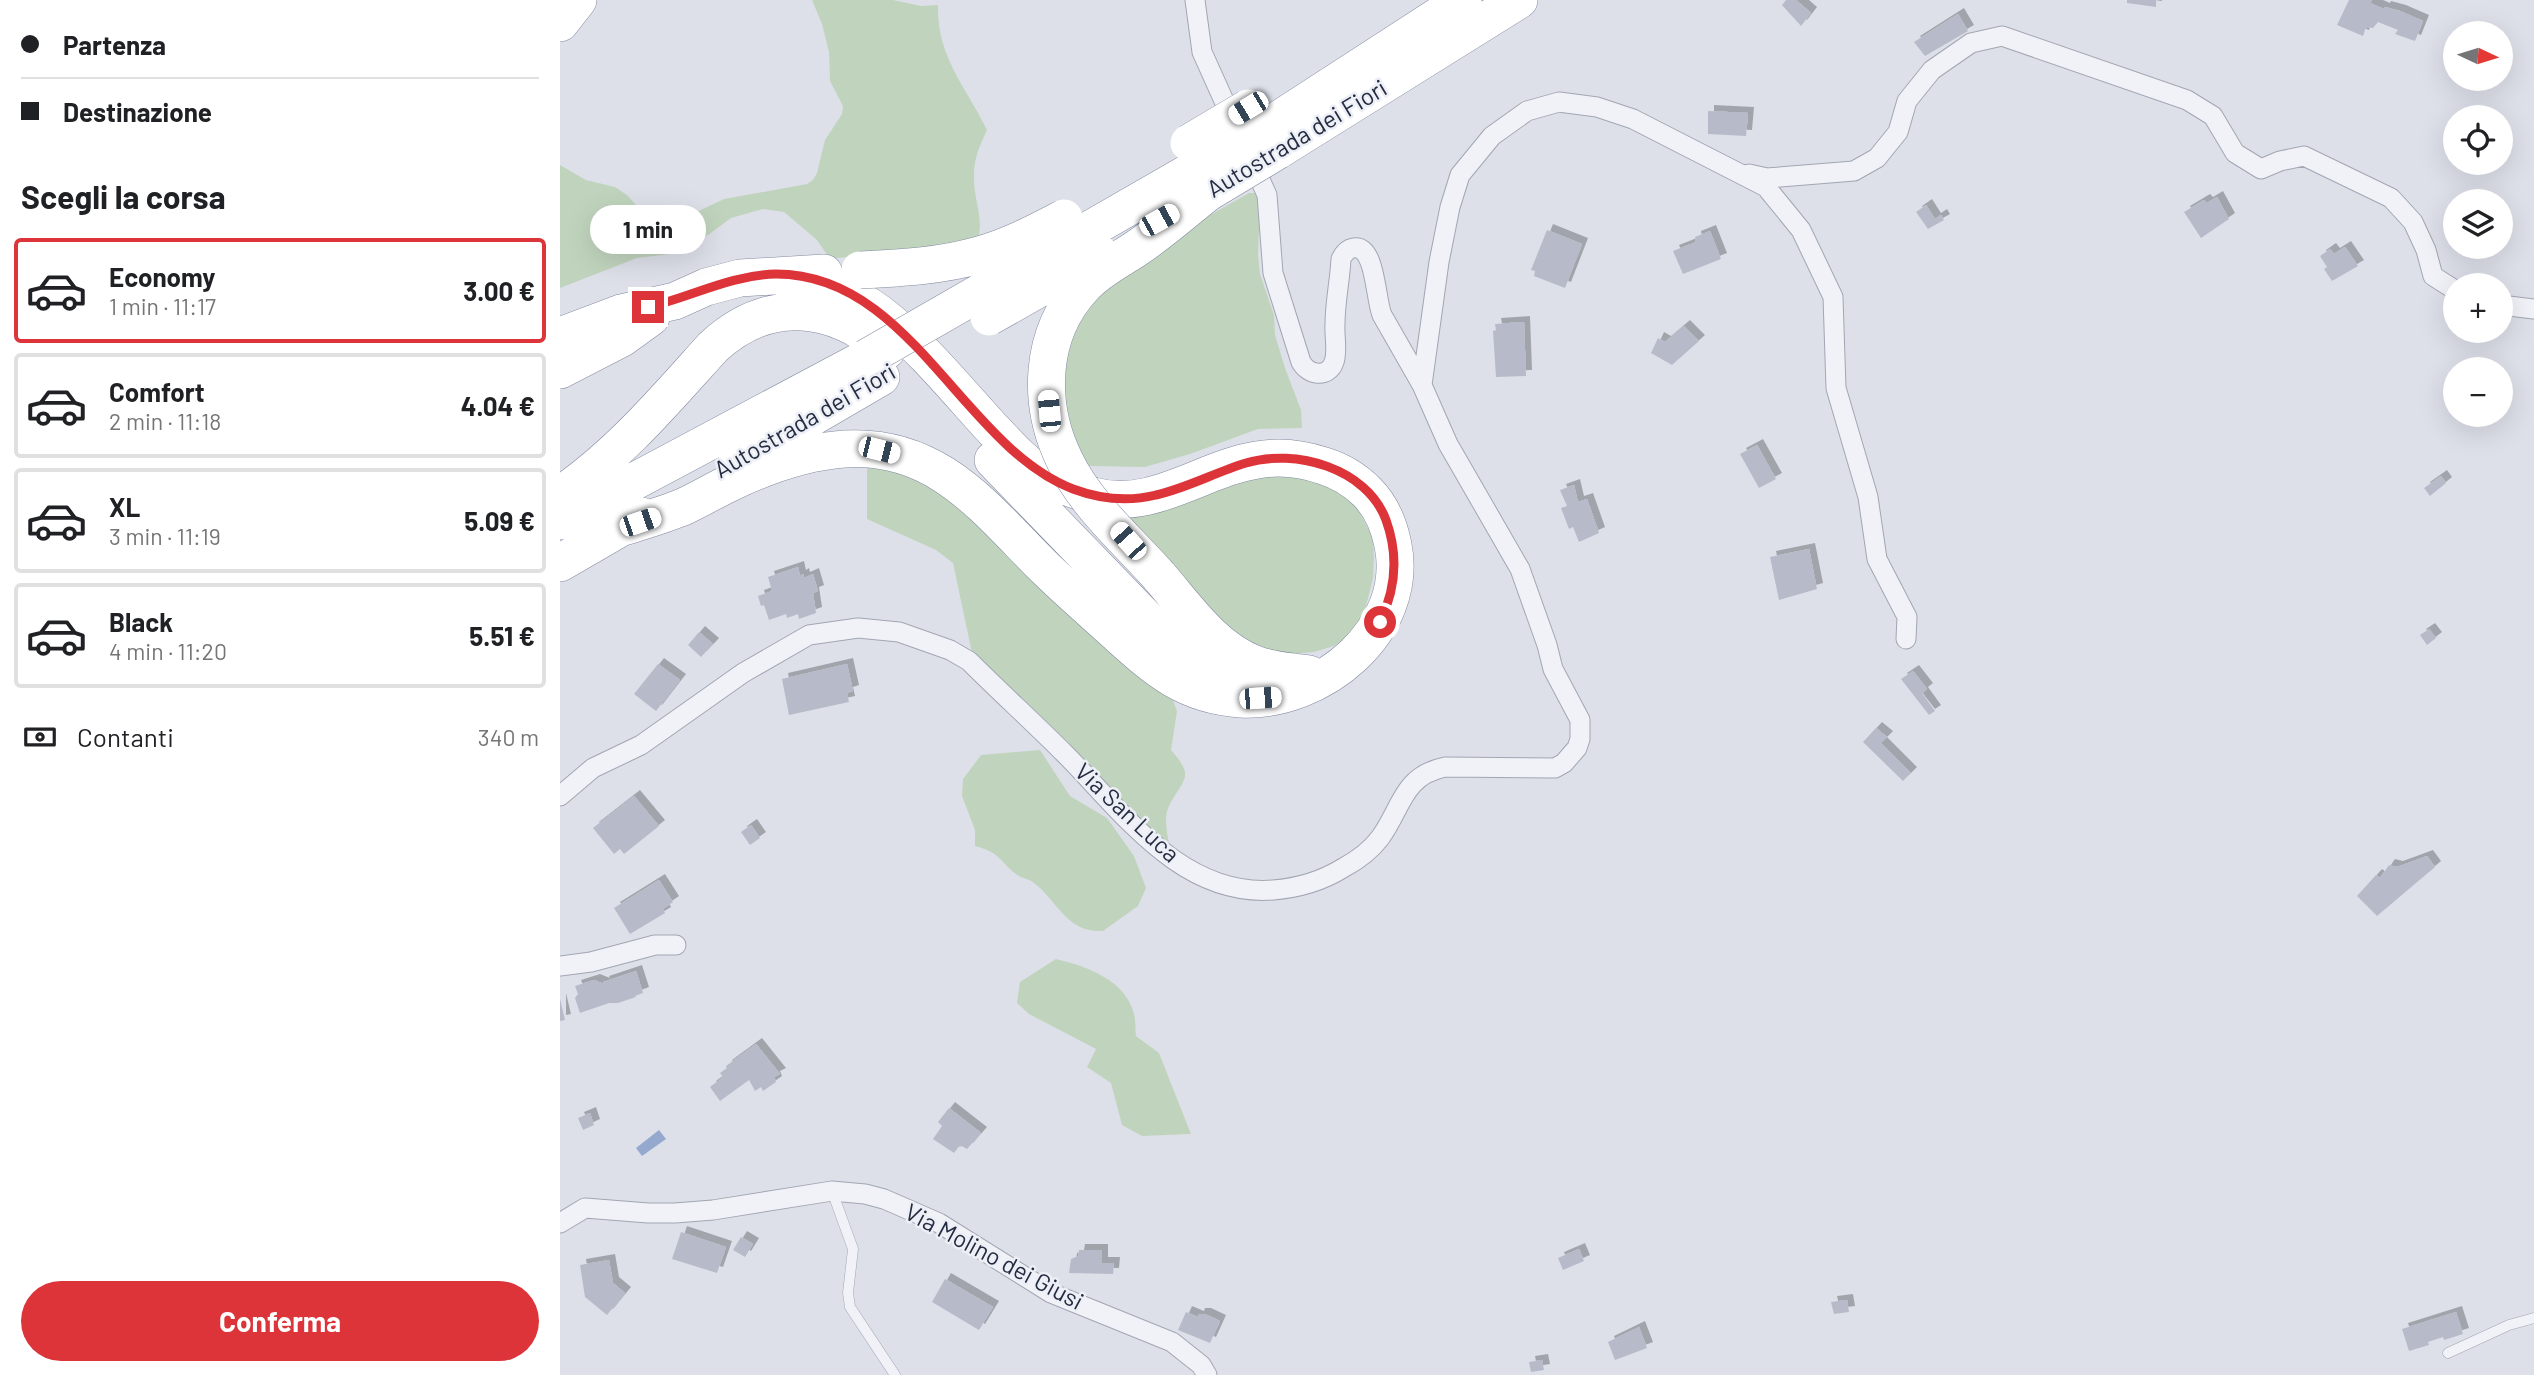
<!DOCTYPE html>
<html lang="it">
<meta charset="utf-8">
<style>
body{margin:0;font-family:Barlow,sans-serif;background:#f6f6f6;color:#202124;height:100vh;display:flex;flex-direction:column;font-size:26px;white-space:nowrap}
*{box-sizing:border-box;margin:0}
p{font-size:23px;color:#757577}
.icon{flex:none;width:38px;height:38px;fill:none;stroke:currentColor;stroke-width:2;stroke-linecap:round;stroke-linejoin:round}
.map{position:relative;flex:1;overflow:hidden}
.side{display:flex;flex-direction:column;background:#fff;width:560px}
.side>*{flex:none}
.banner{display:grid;align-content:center;height:154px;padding:0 21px;background:#fff}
.needle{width:46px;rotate:94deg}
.controls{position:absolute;left:1883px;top:21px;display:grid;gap:14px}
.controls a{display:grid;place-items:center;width:70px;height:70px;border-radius:50%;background:#fff;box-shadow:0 7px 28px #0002;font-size:35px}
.end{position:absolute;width:32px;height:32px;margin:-16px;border:9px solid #dc3439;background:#fff;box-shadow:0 0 0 4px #fff}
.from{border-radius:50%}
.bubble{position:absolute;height:49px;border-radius:24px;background:#fff;box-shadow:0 7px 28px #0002;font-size:23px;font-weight:700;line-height:49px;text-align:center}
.car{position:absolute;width:21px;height:42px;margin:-21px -10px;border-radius:9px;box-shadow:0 0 5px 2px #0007;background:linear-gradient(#fff 24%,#345 0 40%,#fff 0 76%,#345 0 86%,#fff 0)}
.banner b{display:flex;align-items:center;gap:24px;height:66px;font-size:26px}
.banner b+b{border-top:2px solid #e0e0e0}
.banner i{width:18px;height:18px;background:#202124}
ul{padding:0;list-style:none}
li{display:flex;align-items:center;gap:21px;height:105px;margin:0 14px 10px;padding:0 7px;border:4px solid #e0e0e0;border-radius:7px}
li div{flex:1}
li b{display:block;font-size:26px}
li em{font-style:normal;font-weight:700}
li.selected{border-color:#dc3439}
li>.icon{width:63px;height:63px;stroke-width:1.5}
h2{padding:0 21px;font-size:32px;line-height:84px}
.pay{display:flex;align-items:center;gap:18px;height:77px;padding:0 21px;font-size:26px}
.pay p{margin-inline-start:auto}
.button{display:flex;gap:14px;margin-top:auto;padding:14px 21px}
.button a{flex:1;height:80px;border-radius:42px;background:#dc3439;color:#fff;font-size:28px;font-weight:700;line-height:80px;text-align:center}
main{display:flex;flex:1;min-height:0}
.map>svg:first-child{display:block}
.green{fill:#c0d4bd}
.water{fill:#94a9cd}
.building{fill:#b7bbc9;filter:url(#shadow)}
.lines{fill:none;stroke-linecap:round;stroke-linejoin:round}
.service-casing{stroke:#a2a6b3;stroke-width:11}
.minor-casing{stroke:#a2a6b3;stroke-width:21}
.motorway-casing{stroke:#838ba1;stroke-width:38}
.service{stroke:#f0f2f7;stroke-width:10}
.minor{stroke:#f0f2f7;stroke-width:19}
.motorway{stroke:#fff;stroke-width:37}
.motorway-bridge-casing{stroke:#838ba1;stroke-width:38;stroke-linecap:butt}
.motorway-bridge{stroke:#fff;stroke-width:37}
.route{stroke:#dc3439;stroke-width:9}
.labels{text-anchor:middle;stroke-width:5;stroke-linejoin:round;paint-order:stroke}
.street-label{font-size:24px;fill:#252c41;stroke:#edeff6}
</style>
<main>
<section class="side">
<div class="banner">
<b><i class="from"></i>Partenza</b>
<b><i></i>Destinazione</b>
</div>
<h2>Scegli la corsa</h2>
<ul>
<li class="selected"><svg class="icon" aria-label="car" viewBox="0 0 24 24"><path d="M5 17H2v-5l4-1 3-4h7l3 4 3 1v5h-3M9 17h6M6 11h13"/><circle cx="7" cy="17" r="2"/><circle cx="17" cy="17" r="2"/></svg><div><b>Economy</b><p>1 min · 11:17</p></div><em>3.00 €</em></li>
<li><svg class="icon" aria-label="car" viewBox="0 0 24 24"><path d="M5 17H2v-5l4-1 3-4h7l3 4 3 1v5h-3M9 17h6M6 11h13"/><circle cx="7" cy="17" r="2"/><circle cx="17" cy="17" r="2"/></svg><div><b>Comfort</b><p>2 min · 11:18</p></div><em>4.04 €</em></li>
<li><svg class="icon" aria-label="car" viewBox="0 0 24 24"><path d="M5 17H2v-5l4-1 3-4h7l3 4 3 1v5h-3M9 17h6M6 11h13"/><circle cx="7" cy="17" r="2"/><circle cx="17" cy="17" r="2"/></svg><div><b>XL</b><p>3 min · 11:19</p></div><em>5.09 €</em></li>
<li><svg class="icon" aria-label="car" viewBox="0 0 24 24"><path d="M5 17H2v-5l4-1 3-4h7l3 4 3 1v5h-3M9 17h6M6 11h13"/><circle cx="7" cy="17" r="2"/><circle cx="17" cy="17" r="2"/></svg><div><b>Black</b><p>4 min · 11:20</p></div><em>5.51 €</em></li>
</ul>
<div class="pay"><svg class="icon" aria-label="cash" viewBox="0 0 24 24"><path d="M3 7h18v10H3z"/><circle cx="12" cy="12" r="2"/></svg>Contanti<p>340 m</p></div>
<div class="button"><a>Conferma</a></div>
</section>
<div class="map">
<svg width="1974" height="1375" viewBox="0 0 1974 1375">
<defs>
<filter id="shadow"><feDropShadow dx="6" dy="-6" stdDeviation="0" flood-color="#0004"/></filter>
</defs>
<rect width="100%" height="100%" fill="#dde0e9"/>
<path class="green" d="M252,0H333L361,6L378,5C377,58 406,86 427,130C419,147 413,161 414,180C414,200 425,222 417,241L270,259L257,240L224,212L203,209L171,218L148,235L110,254L77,258L0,288V165L26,180L55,187L67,195L87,217L109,225L164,199L247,184L253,180L257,173L265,140L282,114L283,106L270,81L269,52L262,24Z
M689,193H696L700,211L698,254L700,274L714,315L715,335L725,368L741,410L742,428L698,429L630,454L585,467L529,466L518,449L502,410L506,347L535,291L622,231Z
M307,462L381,489L612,698L617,711L611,750C635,777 624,778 610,804C603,816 607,832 609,844L599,842L553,794L524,759L412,653L393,563L376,550L307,519Z
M745,470L793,500L813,538L814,558L813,578L803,618L790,635L774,646L754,652L722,655L673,639L603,564L566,511L677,481Z
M480,750L510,796L547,818L574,856L586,888L578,906L543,931C506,933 498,901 474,883C470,879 464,879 459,876C439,863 443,853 415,846V830L402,796L403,779L421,755Z
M496,959C526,966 566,980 574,1014C576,1021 575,1029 576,1036L599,1053L631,1134L582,1136L562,1125L551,1083L527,1067L536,1049L469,1014L457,1003L460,982Z"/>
<path class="water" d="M99,1130L106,1139L82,1156L76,1148Z"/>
<path class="building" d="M1226,0H1236L1251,13L1241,26L1222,5Z
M1567,0H1596V7L1567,3Z
M1789,0H1812L1810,3L1824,9L1825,7L1840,11L1863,21L1855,41L1835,34L1838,30L1818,22L1813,28L1806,27L1803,36L1777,25Z
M1398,14L1408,31L1365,56L1354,42Z
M1148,111L1188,113L1186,136L1148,134Z
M1657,197L1669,219L1641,238L1624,212L1644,200L1647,203Z
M1366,205L1375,219L1381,215L1384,220L1368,229L1356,212Z
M987,230L1022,244L1005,288L974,276L975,271L971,270Z
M1150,231L1161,259L1123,274L1113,251L1136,242L1135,237Z
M1785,247L1798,266L1772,281L1764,269L1767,267L1760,256L1770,249L1774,254Z
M964,322L966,376L936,377L933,331L936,330L935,324Z
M1124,326L1139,341L1112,365L1091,353L1098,338L1105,342Z
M1197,445L1216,479L1199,488L1180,454Z
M1881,476L1886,483L1870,496L1864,488Z
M1014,485L1018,502L1027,499L1039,533L1019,542L1013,527L1009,529L1001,508L1007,506L1000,490Z
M1249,549L1257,589L1219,600L1210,557Z
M238,567L240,576L243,574L244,578L253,574L258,591L253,593L256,613L239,619L238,614L227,618L226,614L209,620L204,605L201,606L198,596L212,591L208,577Z
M1869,629L1876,638L1867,645L1860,635Z
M139,632L153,644L141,657L128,645Z
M98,664L120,680L96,711L74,694Z
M287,664L293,691L287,693L289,702L229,715L222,679Z
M1353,671L1367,689L1362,693L1375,711L1369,715L1341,679Z
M1316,728L1327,737L1321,743L1351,773L1343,781L1303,742Z
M74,796L99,826L64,854L60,849L54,854L33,828Z
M191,825L200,838L190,845L181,832Z
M1867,856L1875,867L1817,916L1797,896L1816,875L1820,878L1829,865L1837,867Z
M99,880L113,902L103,909L105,913L70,934L54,908Z
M76,971L83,993L75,996L76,997L58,1003H49L20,1013L15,998L18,994L15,986L34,980L44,984L43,982Z
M0,999L5,1020L0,1021Z
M196,1044L220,1074L214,1077L216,1082L203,1091L201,1087L195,1091L189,1080L160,1101L150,1087L163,1077L160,1073L167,1068L166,1066Z
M389,1108L421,1133L407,1149L400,1145L394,1153L373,1139L382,1126L378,1122Z
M30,1113L34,1125L23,1130L18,1118Z
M121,1232L166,1247L157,1273L112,1259Z
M181,1237L193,1244L185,1257L173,1250Z
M1019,1249L1024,1261L1003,1270L998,1258Z
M519,1250H542V1263H554L553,1274L509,1273L511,1259L518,1256Z
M49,1260L53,1283L65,1293L47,1315L25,1297L20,1265Z
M385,1279L433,1307L419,1330L372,1302Z
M1287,1300L1289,1312L1274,1314L1271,1302Z
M626,1312L638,1317L639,1314H645L660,1321L650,1343L618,1330Z
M1896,1312L1903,1334L1884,1340L1883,1337L1868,1342L1869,1345L1849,1351L1842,1329Z
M1079,1327L1087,1348L1055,1360L1048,1342Z
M982,1360L984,1370L971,1372L969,1362Z"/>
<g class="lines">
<defs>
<path id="service" d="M272,1191L293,1249L288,1293L290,1307L335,1375
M1888,1353L1949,1325L1974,1318"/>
<path id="minor" d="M635,0L642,52L674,123
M1189,174L1207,178L1294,171L1317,158L1338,132L1347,101L1372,70L1411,43L1442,36L1627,100L1653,116L1675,153L1701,169L1720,161L1744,156L1831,198L1853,222L1866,250L1873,276L1895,290
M1941,305L1974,309
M862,385L879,262L890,207L900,175L932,136L967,111L999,102L1037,107L1073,119L1206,187L1241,230L1273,297L1276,388L1308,497L1317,559L1347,617L1346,639
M0,796L33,768L81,745L183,673L249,635L298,628L339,632L390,650L409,661C440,692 473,722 504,753C562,811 621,897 713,890C738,888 762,881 783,868C796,861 811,850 820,838C842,808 842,776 885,767L995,768L1004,763L1017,748L1020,739V720L993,669L987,645L960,569L888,444L862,385L822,315C815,298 816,244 793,248C787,249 784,253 781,259C780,280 775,302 775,324C774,335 778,351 774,362C768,379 748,375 741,362L713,273L707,195L691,160
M0,966L31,962L95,945H116
M0,1223L25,1208L88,1213H115L153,1210L272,1191L305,1194L324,1199L379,1223L491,1293L612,1342L641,1365L647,1375"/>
<path id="motorway" d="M0,23L18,0
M701,131L903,0
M717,151L959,0
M0,336L61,313L115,301L146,287L180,278L264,273
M0,370L62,338L91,317
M433,460L615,648L648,671L672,679
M177,461L321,377
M0,495C59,455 105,400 153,347C208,296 272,303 327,350
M0,521L306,358
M60,528C82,521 104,515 125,506C140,499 155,490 170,483C205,466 244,452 284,449C376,443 423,506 481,564C505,588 531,610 556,633C596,669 624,695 681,699C761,703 850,630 833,545C829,525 822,507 807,492C795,480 780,471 764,466C743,459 719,456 697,460C641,469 593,512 533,496C517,491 500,485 486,477C464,464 446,443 429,425C397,390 366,352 329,321C302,298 272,286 239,275
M0,563L81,516
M599,576C627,608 654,649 695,664C712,671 731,671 749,674"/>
</defs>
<use href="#service" class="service-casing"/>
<use href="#minor" class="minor-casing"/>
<use href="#motorway" class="motorway-casing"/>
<use href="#service" class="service"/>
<use href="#minor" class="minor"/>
<use href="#motorway" class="motorway"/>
<defs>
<path id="motorway-bridge" d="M629,143L688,108
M624,207L717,151
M300,270C340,268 381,266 419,255C449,247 477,232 504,218
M429,317L540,254
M306,358L701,131
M599,576C567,540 526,505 505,461C477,405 479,334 523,287C537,271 557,261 574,250C600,233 622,213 646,194"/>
</defs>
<use href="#motorway-bridge" class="motorway-bridge-casing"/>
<use href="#motorway-bridge" class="motorway-bridge"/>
</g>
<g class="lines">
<path class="route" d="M88,307C131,297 170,275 216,274C351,274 402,446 513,489C540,499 568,502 596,495C627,488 656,472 686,463C735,448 807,468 826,520C839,556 836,589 820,622"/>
</g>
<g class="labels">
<g class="street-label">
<text transform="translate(737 139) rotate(-31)" y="8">Autostrada dei Fiori</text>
<text transform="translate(245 421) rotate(-30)" y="8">Autostrada dei Fiori</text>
<text transform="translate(567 813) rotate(43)" y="8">Via San Luca</text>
<text transform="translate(434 1257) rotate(28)" y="8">Via Molino dei Giusi</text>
</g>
</g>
</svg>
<div class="controls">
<a><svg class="needle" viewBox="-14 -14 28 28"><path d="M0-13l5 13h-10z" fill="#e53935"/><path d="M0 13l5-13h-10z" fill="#757577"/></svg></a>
<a><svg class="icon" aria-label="locate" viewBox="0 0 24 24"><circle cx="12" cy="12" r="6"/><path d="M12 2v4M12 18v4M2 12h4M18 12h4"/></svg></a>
<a><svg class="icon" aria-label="layers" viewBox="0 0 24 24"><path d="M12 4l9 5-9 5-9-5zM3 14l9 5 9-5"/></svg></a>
<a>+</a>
<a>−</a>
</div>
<i class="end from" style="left:820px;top:622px"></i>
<i class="end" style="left:88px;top:307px"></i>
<div class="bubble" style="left:30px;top:205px;width:116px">1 min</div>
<i class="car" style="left:688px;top:108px;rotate:239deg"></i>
<i class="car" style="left:599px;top:220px;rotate:61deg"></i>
<i class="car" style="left:489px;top:411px;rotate:355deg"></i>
<i class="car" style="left:319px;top:450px;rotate:104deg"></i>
<i class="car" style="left:80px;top:522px;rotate:71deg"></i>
<i class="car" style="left:568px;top:541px;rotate:318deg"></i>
<i class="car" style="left:700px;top:698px;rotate:86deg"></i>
</div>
</main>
